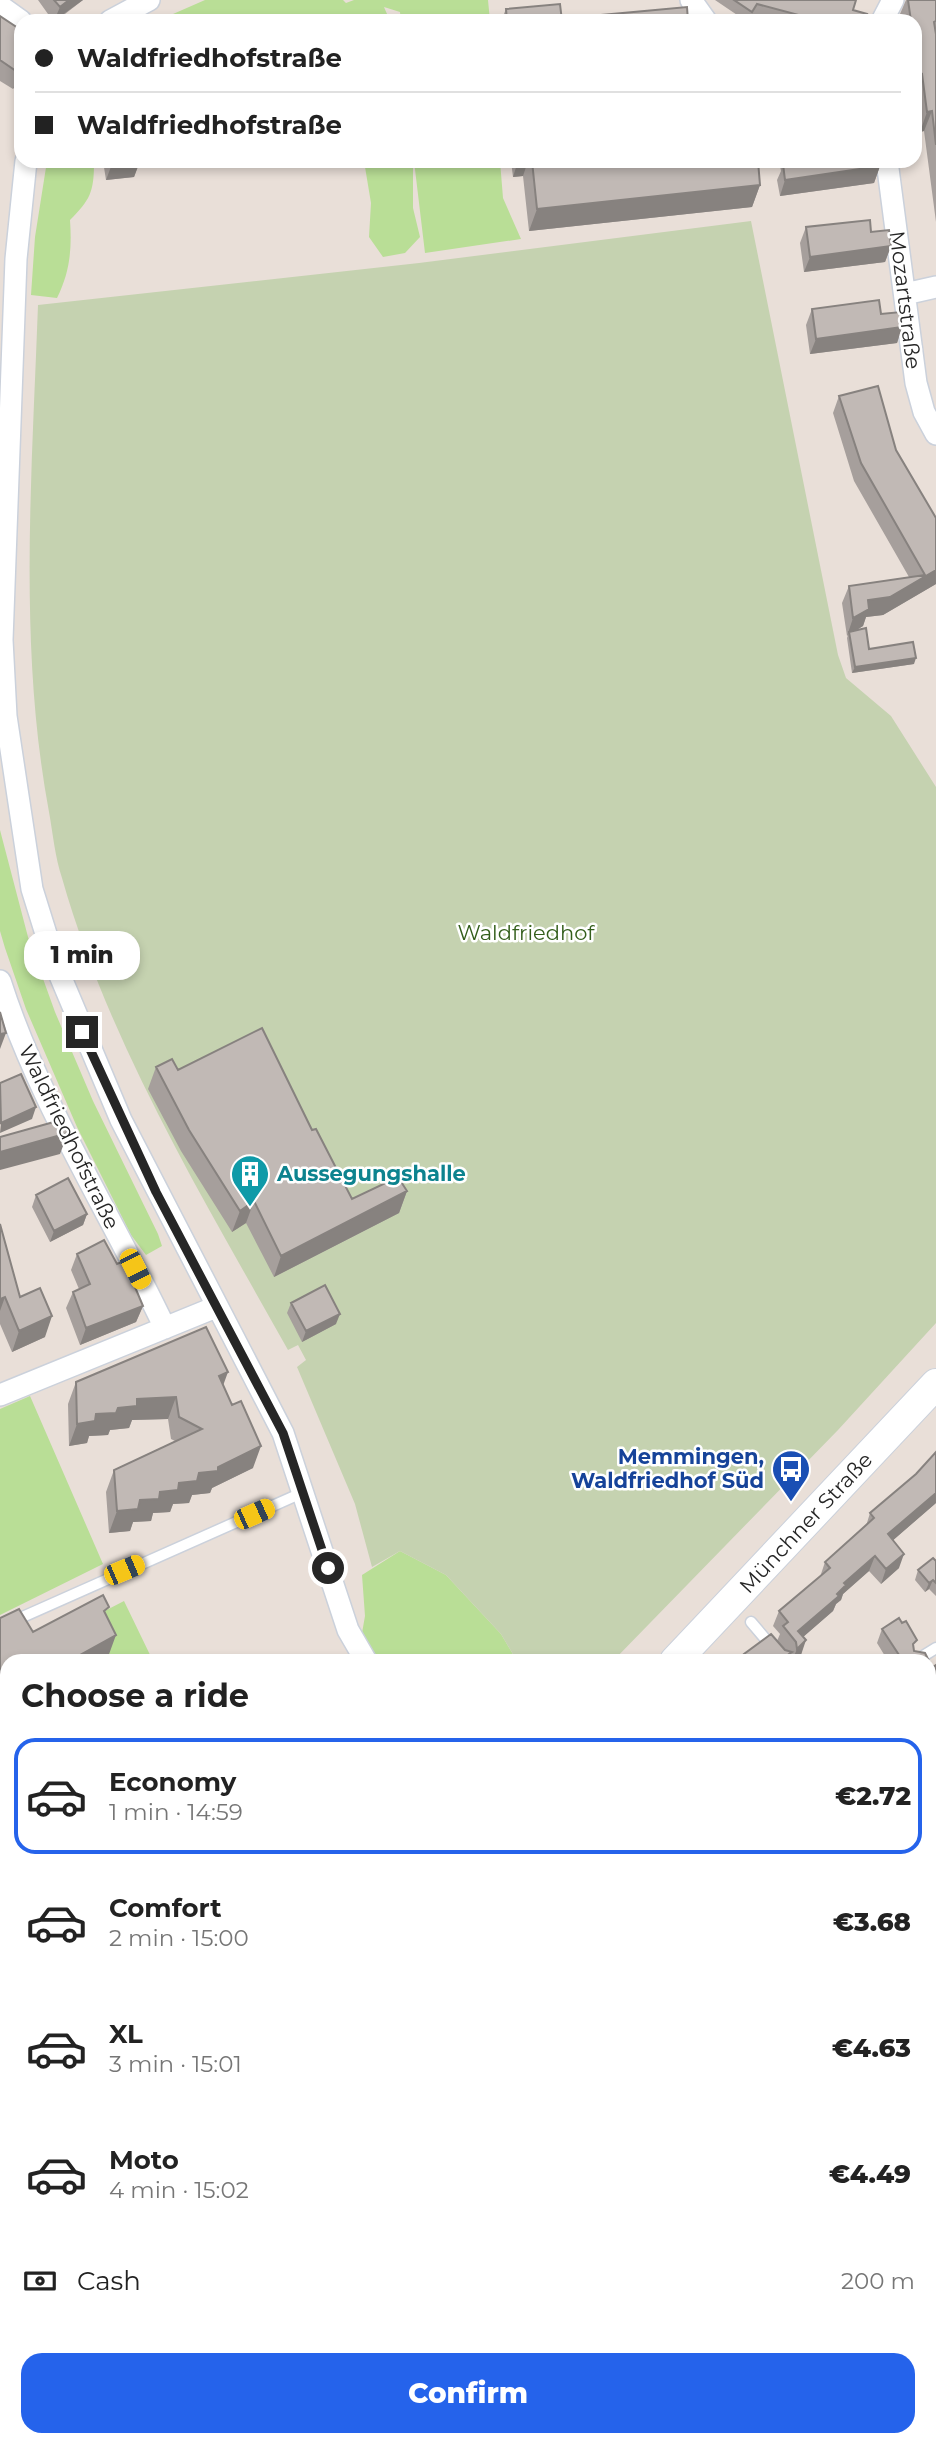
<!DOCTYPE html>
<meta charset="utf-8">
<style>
body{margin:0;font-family:Montserrat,sans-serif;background:#f2f2f2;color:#222;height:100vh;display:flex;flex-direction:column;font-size:26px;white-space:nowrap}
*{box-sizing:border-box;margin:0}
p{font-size:23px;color:#767676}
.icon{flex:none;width:38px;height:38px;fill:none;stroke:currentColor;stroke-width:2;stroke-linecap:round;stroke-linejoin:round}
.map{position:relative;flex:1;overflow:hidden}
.panel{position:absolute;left:0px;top:1654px;width:936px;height:793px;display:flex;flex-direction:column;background:#fff;border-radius:21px 21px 0 0;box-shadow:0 4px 10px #0003}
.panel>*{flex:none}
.banner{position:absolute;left:14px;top:14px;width:908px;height:154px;border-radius:21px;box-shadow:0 4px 10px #0003;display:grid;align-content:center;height:154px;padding:0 21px;background:#fff}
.end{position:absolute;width:32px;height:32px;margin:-16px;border:9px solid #262626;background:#fff;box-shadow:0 0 0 4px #fff}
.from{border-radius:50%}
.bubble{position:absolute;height:49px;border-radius:21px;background:#fff;box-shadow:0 4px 10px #0003;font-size:23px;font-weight:800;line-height:49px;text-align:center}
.car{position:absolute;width:21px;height:42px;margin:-21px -10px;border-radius:9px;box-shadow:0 0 5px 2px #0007;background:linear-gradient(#f5c518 24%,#345 0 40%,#f5c518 0 76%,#345 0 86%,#f5c518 0)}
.banner b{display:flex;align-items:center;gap:24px;height:66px;font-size:26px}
.banner b+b{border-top:2px solid #e0e0e0}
.banner i{width:18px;height:18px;background:#222}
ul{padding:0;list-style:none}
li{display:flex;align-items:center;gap:21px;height:116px;margin:0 14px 10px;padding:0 7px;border:4px solid transparent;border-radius:21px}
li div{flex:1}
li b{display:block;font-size:26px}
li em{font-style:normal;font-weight:800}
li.on{border-color:#2563eb}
li>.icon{width:63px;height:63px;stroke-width:1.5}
h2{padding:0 21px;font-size:32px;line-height:84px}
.pay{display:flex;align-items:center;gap:18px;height:77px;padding:0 21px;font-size:26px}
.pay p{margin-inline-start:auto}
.action{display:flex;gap:14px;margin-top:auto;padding:14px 21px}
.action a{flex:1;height:80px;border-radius:21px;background:#2563eb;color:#fff;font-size:28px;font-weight:800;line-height:80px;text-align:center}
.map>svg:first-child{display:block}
.education{fill:#ebdac7}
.green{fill:#b9de96}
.cemetery{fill:#c5d2b0}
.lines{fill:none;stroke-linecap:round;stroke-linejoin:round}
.lane-casing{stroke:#cbd1db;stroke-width:13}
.street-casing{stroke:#cbd1db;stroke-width:24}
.secondary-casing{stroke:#cbd1db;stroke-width:32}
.lane{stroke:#fff;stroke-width:10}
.street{stroke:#fff;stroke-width:21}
.secondary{stroke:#fff;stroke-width:30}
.wall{fill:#a69f9c}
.shaded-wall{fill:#87827f}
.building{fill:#c1b9b5;stroke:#87827f;stroke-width:2}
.route{stroke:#262626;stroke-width:9}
.labels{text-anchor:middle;stroke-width:5;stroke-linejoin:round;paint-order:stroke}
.street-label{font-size:21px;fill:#262626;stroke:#fff}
.park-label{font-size:21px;fill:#335e1b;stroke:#fff}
.culture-label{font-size:21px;font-weight:bold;fill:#0d838f;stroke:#fff;text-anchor:start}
.transit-label{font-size:21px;font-weight:bold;fill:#164399;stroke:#fff;text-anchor:end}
</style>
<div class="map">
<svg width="936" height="2446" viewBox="0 0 936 2446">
<rect width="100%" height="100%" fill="#e9dfd8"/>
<path class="education" d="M929,2077L936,2089V2183L929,2187Z
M580,2440H685L687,2446H582Z"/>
<path class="green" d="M205,0H343L346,3L354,0H488L490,21H401L400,12L384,7L390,21H157Z
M47,161L94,163C94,192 90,200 70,220C72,249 70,272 57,298L31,295L35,237Z
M364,161H413V208L420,237L405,253L383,257L369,237L371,203Z
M414,161H500L503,198L521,239L425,253Z
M0,830L28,937L55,1012L93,1101L158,1234L162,1246L146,1255L131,1235L77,1127L26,1009L5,948L0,931Z
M30,1396L103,1564L0,1615V1409Z
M400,1551L446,1575L501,1634L517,1661H377L362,1633L365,1616L362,1575Z
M124,1601L153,1661H101L108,1657L96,1632L95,1616Z
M7,1711V1952L0,1955V1715Z
M7,2304V2440H311L315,2446H0V2318Z"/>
<path class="cemetery" d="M751,221L838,655L846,678L891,716L936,787V1323L838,1430L613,1661H517L501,1634L446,1575L400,1551L372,1567L355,1504L297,1367L306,1360L298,1345L288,1350C203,1198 110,1046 62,878C55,857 53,834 49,812C18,646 32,474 38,305L419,263Z"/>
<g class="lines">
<defs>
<path id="lane" d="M751,1622L784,1661
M0,1627L304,1492
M915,1661L936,1648"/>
<path id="street" d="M691,0L706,21
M0,6L21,21
M110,21L149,0
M882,21L893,0
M26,161L16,259L2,640L6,716L32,889L56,966L121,1120L283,1433L348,1630L366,1661
M887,161L916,383L924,412L936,434
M905,294L936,287
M0,981C39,1103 110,1212 165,1328
M0,1395L216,1307
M929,1784L936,1780
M929,2026L936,2038"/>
<path id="secondary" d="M675,1661L936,1384
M0,2110L7,2107
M399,2440L402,2446"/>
</defs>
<use href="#lane" class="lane-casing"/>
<use href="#street" class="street-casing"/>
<use href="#secondary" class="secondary-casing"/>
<use href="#lane" class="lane"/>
<use href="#street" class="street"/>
<use href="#secondary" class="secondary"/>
</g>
<path class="wall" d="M38,0H83L56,21H53Z
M715,0H856L853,10L864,21H778L753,14L749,21H746Z
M906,0H936V222L924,131L920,132L915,97V21H901L900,14Z
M506,9L562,21H501Z
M0,16L21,30V77L13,89L0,81Z
M103,161H140L134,177L106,180Z
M511,161H576L760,185L752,207L529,231L523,176L513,177Z
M782,161H879L880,166L874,183L780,196L777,180L781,171L780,166Z
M806,227L871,232L891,246L885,262L804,272L800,243Z
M812,309L881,314L902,327L897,343L810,354L806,325Z
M839,396L896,450L936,518V584L883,615L866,617L863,626L857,630L869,649L914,664L852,673L847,638L848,635L847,636L842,603L849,586L909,577L854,481L833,413Z
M156,1067L178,1070L312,1130L352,1199L407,1191L399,1213L274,1277L246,1223L232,1232L181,1151L148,1089Z
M36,1195L87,1214L83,1225L50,1242L32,1207Z
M0,1224L20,1297L45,1337L12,1352L0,1324Z
M77,1254L143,1306L136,1322L80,1345L66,1308L73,1292L79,1289L71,1270Z
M291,1303L336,1324L302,1342L287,1313Z
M76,1382L223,1386L253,1468L212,1488L210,1493L192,1495L189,1503L173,1504L170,1512L153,1513L151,1521L133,1522L130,1531L109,1533L106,1492L114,1470L175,1441L171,1439L168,1419L132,1420L129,1428L110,1430L108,1435L89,1436L87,1443L69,1446L68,1404Z
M936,1503L893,1540L899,1568L881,1584L869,1571L843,1594L841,1600L836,1604L833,1611L803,1637L801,1655L794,1661H741L744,1654L777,1641L780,1634L773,1626L779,1611L820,1577L825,1562L866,1526L870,1513Z
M936,1561V1596L929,1589L925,1592L915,1580L918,1570Z
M882,1629L914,1649V1651L929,1661H888L877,1643Z
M929,1661L933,1667L936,1665V1705L931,1702L936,1711V1753L929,1757Z
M936,1938V1966L929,1954Z
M936,2226V2324L929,2313V2227L930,2228Z
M936,2375V2413H934L929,2401V2379L930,2377Z
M358,2440H390L393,2446H361Z
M593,2440H647L649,2446H595Z
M728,2440H789L787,2446H731Z
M814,2440H849L834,2446H817Z"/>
<path class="shaded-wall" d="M69,0H83L54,21L60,7Z
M21,70V77L13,89L19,73Z
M922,74L915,93V75Z
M932,111L924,131L920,132L927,112Z
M134,161H140L134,177L106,180L112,164Z
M233,161H259L232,164Z
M518,161H528L523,176L513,177Z
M880,166L874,183L780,196L785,180Z
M760,185L752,207L529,231L537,209Z
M891,246L885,262L804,272L810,257Z
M902,327L897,343L810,354L816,339Z
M936,570V584L883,615L866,617L863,626L850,634L849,632L847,636L853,618L868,600Z
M916,658L914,664L852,673L855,667Z
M6,1033L0,1049V1034Z
M36,1107L32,1119L0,1133L1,1123Z
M68,1133L60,1154L0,1170V1152Z
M407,1191L399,1213L274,1277L281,1256Z
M254,1201L246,1223L232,1232L240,1211Z
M87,1214L83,1225L50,1242L54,1231Z
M5,1297L0,1311V1299Z
M143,1306L136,1322L80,1345L86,1328Z
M340,1314L336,1324L302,1342L306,1331Z
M52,1316L45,1337L12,1352L19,1331Z
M228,1372L220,1394L219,1376Z
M176,1397L168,1419L132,1420L129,1428L110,1430L108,1435L89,1436L87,1443L69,1446L77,1424L96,1414L118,1408L137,1399Z
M261,1446L253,1468L212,1488L210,1493L192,1495L189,1503L173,1504L170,1512L153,1513L151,1521L133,1522L130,1531L109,1533L117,1511L199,1473L218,1467Z
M936,1493V1503L883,1549L888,1534Z
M904,1554L899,1568L881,1584L886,1569Z
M875,1556L869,1571L843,1594L841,1600L836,1604L833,1611L795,1644L798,1631L837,1594L844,1583Z
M933,1580L929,1589L925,1592L929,1583Z
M116,1635L108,1657L101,1661H69Z
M806,1640L801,1655L794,1661H792L797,1649Z
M7,1694V1711L0,1715V1698Z
M936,1741V1753L929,1757V1745Z
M936,1851V1867L929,1871V1855Z
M7,2173V2186L0,2190V2177Z
M7,2231V2251L0,2254V2234Z
M501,2440H519L499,2446Z
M768,2440H789L787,2446H753Z
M828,2440H849L834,2446H822L823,2442Z"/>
<path class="building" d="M54,0H69L60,7Z
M734,0H856L853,10L867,14L864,21H821L757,4L752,12Z
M908,0H936V21L934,22L936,34V145L932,111L927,112L922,74L915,75V21H911Z
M560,4L562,21H507L506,9Z
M687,7L688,21H592L591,16Z
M0,16L21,30V70L19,73L0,60Z
M111,161H134L112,164Z
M532,161H758L760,185L537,209Z
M788,161H879L880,166L785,180L783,164H788Z
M870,220L871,232L889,230L891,246L810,257L806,227Z
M879,300L881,314L901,312L902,327L816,339L812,309Z
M878,386L896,450L936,518V570L890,597L868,600L869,609L853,618L849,586L925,575L861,463L839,396Z
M866,628L869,649L913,642L916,658L855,667L849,632Z
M0,1012L6,1033L0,1034Z
M262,1028L312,1130L316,1129L352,1199L398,1177L407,1191L281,1256L254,1201L240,1211L189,1130L156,1067L172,1059L178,1070Z
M21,1074L36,1107L1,1123L0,1083Z
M61,1120L68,1133L0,1152V1137Z
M68,1178L87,1214L54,1231L36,1195Z
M0,1224L20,1297L40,1288L52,1316L19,1331L5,1297L0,1299Z
M104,1240L117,1264L124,1261L143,1306L86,1328L73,1292L90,1284L77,1254Z
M325,1285L340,1314L306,1331L291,1303Z
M206,1327L228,1372L219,1376L232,1405L241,1401L261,1446L218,1467V1471L199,1473L197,1481L179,1483L178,1490L160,1492L159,1499L140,1500L138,1509L117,1511L114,1470L202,1429L179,1417L176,1397L137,1399V1406L118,1408L116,1413L96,1414L95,1421L77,1424L76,1382Z
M936,1452V1493L888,1534L904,1554L886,1569L875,1556L844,1583L846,1585L837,1594L839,1596L798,1631L806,1640L797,1649L796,1642L783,1626L788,1622L779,1611L830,1568L825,1562L874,1518L870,1513L916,1474Z
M933,1558L936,1561V1583L933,1580L929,1583L918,1570Z
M103,1595L109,1607L104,1611L116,1635L69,1661H7V1694L0,1698V1618L19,1609L33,1632Z
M899,1618L902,1623L906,1621L917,1640L913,1644L914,1651L925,1653L929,1661H903L882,1629Z
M771,1634L785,1650L792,1652L789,1654L794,1661H749L744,1654Z
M929,1661L933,1667L936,1665V1688L933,1687L929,1691Z
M929,1700L936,1711V1741L929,1745Z
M936,1817V1851L929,1855V1821Z
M0,2124L7,2136V2173L0,2177Z
M7,2202V2231L0,2234V2205Z
M935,2225L936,2226V2293L930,2283L929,2284V2227L930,2228Z
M936,2375V2392L930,2377Z
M369,2440H390L393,2446H372Z
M607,2440H647L649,2446H609Z
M745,2440H768L753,2446H748Z"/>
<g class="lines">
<path class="route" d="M82,1032L156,1192L283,1433L328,1568"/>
</g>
<defs>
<symbol id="building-pin" viewBox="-11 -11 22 30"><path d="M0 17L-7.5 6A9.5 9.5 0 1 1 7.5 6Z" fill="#0f9aa8" stroke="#fff"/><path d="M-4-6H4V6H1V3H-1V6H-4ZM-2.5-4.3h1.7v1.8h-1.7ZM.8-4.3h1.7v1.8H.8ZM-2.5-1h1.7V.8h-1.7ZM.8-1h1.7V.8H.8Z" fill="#fff"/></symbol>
<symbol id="bus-pin" viewBox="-11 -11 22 30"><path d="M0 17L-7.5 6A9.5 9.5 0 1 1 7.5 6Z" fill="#1a4fb4" stroke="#fff"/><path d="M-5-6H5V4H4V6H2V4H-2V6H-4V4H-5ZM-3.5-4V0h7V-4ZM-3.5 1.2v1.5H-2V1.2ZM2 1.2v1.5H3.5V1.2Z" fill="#fff"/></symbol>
</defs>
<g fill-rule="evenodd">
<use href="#building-pin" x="228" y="1152" width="44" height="60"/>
<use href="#bus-pin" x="769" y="1447" width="44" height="60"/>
</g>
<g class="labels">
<g class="street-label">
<text transform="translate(905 300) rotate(83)" y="7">Mozartstraße</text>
<text transform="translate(69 1137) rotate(64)" y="7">Waldfriedhofstraße</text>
<text transform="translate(806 1523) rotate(-47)" y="7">Münchner Straße</text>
</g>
<g class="park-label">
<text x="526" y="940">Waldfriedhof</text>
</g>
<g class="culture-label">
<text x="277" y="1181">Aussegungshalle</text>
</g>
<g class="transit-label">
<text x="764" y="1464">Memmingen,<tspan x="764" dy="24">Waldfriedhof Süd</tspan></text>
</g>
</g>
</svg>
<i class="end from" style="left:328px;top:1568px"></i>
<i class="end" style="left:82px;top:1032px"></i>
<div class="bubble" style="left:24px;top:931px;width:116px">1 min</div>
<i class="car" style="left:135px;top:1269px;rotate:153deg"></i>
<i class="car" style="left:254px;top:1514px;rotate:66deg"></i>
<i class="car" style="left:124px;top:1570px;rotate:67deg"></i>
<div class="banner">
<b><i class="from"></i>Waldfriedhofstraße</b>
<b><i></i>Waldfriedhofstraße</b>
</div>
<section class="panel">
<h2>Choose a ride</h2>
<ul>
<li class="on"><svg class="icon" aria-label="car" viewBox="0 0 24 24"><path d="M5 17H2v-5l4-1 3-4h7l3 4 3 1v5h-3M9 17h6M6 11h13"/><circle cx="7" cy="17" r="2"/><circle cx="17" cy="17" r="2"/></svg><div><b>Economy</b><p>1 min · 14:59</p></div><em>€2.72</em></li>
<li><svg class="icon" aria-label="car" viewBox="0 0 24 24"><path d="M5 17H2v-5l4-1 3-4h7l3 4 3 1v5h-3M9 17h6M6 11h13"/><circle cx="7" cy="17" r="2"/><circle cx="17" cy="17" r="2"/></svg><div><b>Comfort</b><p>2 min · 15:00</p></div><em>€3.68</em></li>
<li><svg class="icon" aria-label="car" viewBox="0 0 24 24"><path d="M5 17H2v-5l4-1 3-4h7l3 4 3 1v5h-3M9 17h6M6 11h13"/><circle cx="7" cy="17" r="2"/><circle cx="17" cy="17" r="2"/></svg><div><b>XL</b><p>3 min · 15:01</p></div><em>€4.63</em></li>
<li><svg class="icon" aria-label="car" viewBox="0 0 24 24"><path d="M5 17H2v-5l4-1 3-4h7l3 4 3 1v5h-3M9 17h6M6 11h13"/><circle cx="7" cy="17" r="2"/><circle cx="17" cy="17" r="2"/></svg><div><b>Moto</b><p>4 min · 15:02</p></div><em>€4.49</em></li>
</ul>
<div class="pay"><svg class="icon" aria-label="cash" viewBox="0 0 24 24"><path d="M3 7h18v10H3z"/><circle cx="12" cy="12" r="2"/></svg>Cash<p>200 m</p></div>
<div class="action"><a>Confirm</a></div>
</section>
</div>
